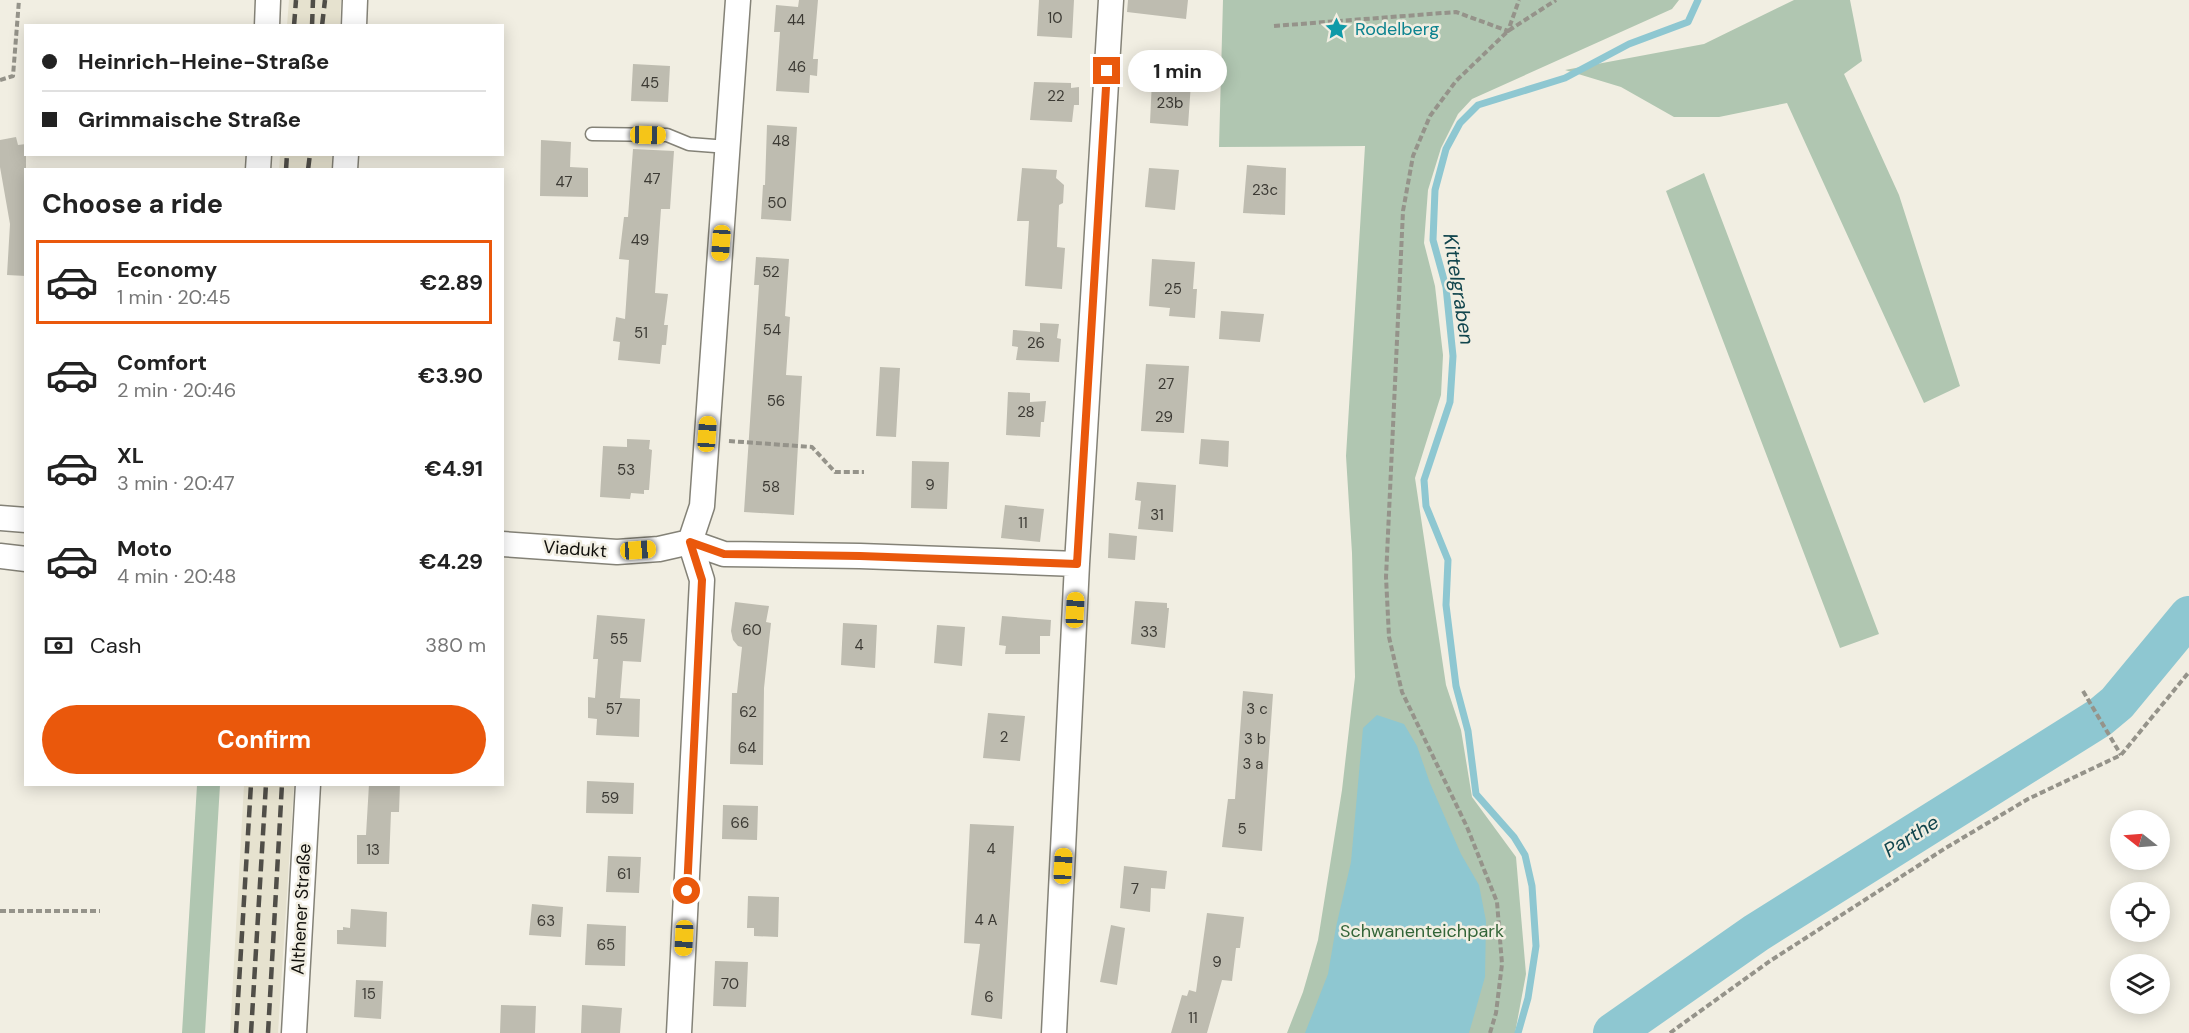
<!DOCTYPE html>
<meta charset="utf-8">
<style>
body{margin:0;font-family:"DM Sans",sans-serif;background:#f6f6f6;color:#222;height:100vh;display:flex;flex-direction:column;font-size:22px;white-space:nowrap}
*{box-sizing:border-box;margin:0}
p{font-size:20px;color:#767676}
.icon{flex:none;width:33px;height:33px;fill:none;stroke:currentColor;stroke-width:2;stroke-linecap:round;stroke-linejoin:round}
.map{position:relative;flex:1;overflow:hidden}
.details{position:absolute;left:24px;top:168px;width:480px;height:618px;display:flex;flex-direction:column;background:#fff;border-radius:0px;box-shadow:0 3px 15px #0003}
.details>*{flex:none}
.banner{position:absolute;left:24px;top:24px;width:480px;height:132px;border-radius:0px;box-shadow:0 3px 15px #0003;display:grid;align-content:center;height:132px;padding:0 18px;background:#fff}
.needle{width:39px;rotate:287deg}
.buttons{position:absolute;left:2110px;top:810px;display:grid;gap:12px}
.buttons a{display:grid;place-items:center;width:60px;height:60px;border-radius:50%;background:#fff;box-shadow:0 3px 15px #0003;font-size:30px}
.end{position:absolute;width:27px;height:27px;margin:-14px;border:8px solid #ea580c;background:#fff;box-shadow:0 0 0 3px #fff}
.from{border-radius:50%}
.bubble{position:absolute;height:42px;border-radius:21px;background:#fff;box-shadow:0 3px 15px #0003;font-size:20px;font-weight:700;line-height:42px;text-align:center}
.car{position:absolute;width:18px;height:36px;margin:-18px -9px;border-radius:8px;box-shadow:0 0 4px 2px #0007;background:linear-gradient(#f5c518 24%,#345 0 40%,#f5c518 0 76%,#345 0 86%,#f5c518 0)}
.banner b{display:flex;align-items:center;gap:21px;height:57px;font-size:22px}
.banner b+b{border-top:2px solid #e0e0e0}
.banner i{width:15px;height:15px;background:#222}
ul{padding:0;list-style:none}
li{display:flex;align-items:center;gap:18px;height:84px;margin:0 12px 9px;padding:0 6px;border:3px solid transparent;border-radius:0px}
li div{flex:1}
li b{display:block;font-size:22px}
li em{font-style:normal;font-weight:700}
li.current{border-color:#ea580c}
li>.icon{width:54px;height:54px;stroke-width:1.5}
h2{padding:0 18px;font-size:27px;line-height:72px}
.pay{display:flex;align-items:center;gap:15px;height:66px;padding:0 18px;font-size:22px}
.pay p{margin-inline-start:auto}
.primary-button{display:flex;gap:12px;margin-top:auto;padding:12px 18px}
.primary-button a{flex:1;height:69px;border-radius:36px;background:#ea580c;color:#fff;font-size:24px;font-weight:700;line-height:69px;text-align:center}
.map>svg:first-child{display:block}
.built{fill:#e6e2cf}
.green{fill:#b0c6b1}
.water{fill:#8ec7d1}
.lines{fill:none;stroke-linecap:round;stroke-linejoin:round}
.stream{stroke:#8ec7d1;stroke-width:7}
.river{stroke:#8ec7d1;stroke-width:40}
.building{fill:#bebcb0}
.lane-casing{stroke:#848277;stroke-width:15}
.street-casing{stroke:#848277;stroke-width:27}
.path{stroke:#95938a;stroke-width:4;stroke-dasharray:6 3;stroke-linecap:butt}
.lane{stroke:#fff;stroke-width:12}
.street{stroke:#fff;stroke-width:24}
.rail{stroke:#504e48;stroke-width:4.5;stroke-dasharray:12 6;stroke-linecap:butt}
.route{stroke:#ea580c;stroke-width:8}
.labels{text-anchor:middle;stroke-width:5;stroke-linejoin:round;paint-order:stroke}
.number-label{font-size:15px;fill:#3c3a34}
.culture-label{font-size:18px;fill:#0d838f;stroke:#f1eee2;text-anchor:start}
.street-label{font-size:18px;fill:#100f0b;stroke:#f1eee2}
.park-label{font-size:18px;fill:#336538;stroke:#f1eee2}
.water-label{font-size:20px;font-style:italic;fill:#11454d;stroke:#f1eee2}
</style>
<div class="map">
<svg width="2189" height="1033" viewBox="0 0 2189 1033">
<rect width="100%" height="100%" fill="#f1eee2"/>
<path class="built" d="M289,0H341L340,25H287Z
M280,155H332V169H279Z
M244,785H294L278,1033H230Z"/>
<path class="green" d="M1223,0H1679L1672,9L1472,99L1458,114L1441,148L1428,190L1424,243L1435,286L1443,355L1441,395L1415,478L1446,685L1461,730L1472,797L1516,857L1526,974L1515,1033H1287L1303,992L1318,940L1342,790L1355,677L1352,553L1346,456L1365,146L1219,147Z
M1794,0H1850L1862,61L1844,74L1899,195L1960,386L1924,403L1787,103L1719,117H1674L1621,87L1565,70L1704,44Z
M1704,173L1879,634L1840,648L1666,191Z
M197,785H220L205,1033H182Z"/>
<path class="water" d="M1377,715L1404,724L1417,746L1430,783L1461,854L1479,885L1486,921L1485,977L1469,1033H1305L1328,974L1336,927L1351,862L1363,728Z"/>
<g class="lines">
<path class="stream" d="M1518,1033L1528,998L1536,946L1532,886L1525,855L1514,837L1476,794L1468,731L1456,686L1446,605L1448,560L1426,506L1424,480L1450,402L1453,356L1446,287L1433,240L1435,190L1446,149L1460,123L1478,105L1565,78L1629,44L1688,22L1698,0"/>
<path class="river" d="M1613,1033L1756,933L2099,718L2117,703L2189,616"/>
</g>
<path class="building" d="M799,0H818L813,59H818L817,76L810,75L809,93L776,91L780,32H774L776,5L798,7Z
M1039,0H1074L1072,38L1037,36Z
M1128,0H1188L1186,19L1127,12Z
M1148,59L1183,61L1182,82L1191,83L1188,126L1150,123L1152,80H1147Z
M633,64L670,66L668,102L631,101Z
M1034,82L1071,83V88L1079,87V105H1074L1072,122L1030,120Z
M767,125L797,127L791,221L761,219L763,185H765Z
M16,137L18,145L26,144V276L7,275L10,224L0,167V140Z
M541,140L571,142L570,167L588,168V197L540,196Z
M633,149L674,151L670,209H661L655,293L668,294L664,325H668L666,345H662L660,364L618,360L620,342L613,341L616,317L625,319L629,260L619,259L624,217H628Z
M1247,165L1286,168L1285,215L1243,213Z
M1022,168L1057,170L1056,178L1064,185L1063,203L1059,205L1057,247L1065,248L1062,289L1025,286L1029,221H1017Z
M1149,168L1179,170L1175,210L1145,207Z
M756,257L789,259L785,316L790,317L786,375L802,376L794,515L744,512L759,285H754Z
M1152,259L1195,262L1193,289H1197L1195,318L1169,316L1170,308L1149,306Z
M1221,311L1264,314L1260,342L1219,339Z
M1040,323L1059,324L1057,338L1061,339L1059,362L1016,360L1018,347L1012,346L1013,330L1040,332Z
M1146,364L1189,366L1184,433L1141,431Z
M880,367L900,368L896,437L876,436Z
M1008,392L1030,393V402L1046,401L1044,422H1041L1040,437L1006,435Z
M627,439L650,440L649,449L652,450L649,490H644V494L631,493L630,499L600,497L603,446L627,447Z
M1201,439L1229,441L1228,467L1199,464Z
M912,461L949,462L947,509L911,508Z
M1137,482L1176,485L1173,532L1138,529L1141,501L1135,500Z
M1005,505L1044,509L1040,542L1001,538Z
M1109,533L1137,536L1135,560L1108,558Z
M1135,601L1167,603V608H1169L1165,648L1131,644Z
M735,602L769,606L766,622L771,623L764,688L763,765L730,764L732,693H737L742,647L738,646L733,640L731,631Z
M597,615L645,619L641,662L623,661L620,698L640,699L639,737L596,735L597,719L588,718V697L595,698L598,659H593Z
M1002,616L1051,620L1050,636H1040V654H1005L1006,646L999,645Z
M843,623L877,625L875,668L841,665Z
M937,625L965,627L962,666L934,663Z
M1243,691L1273,694L1262,851L1222,847L1228,799H1235Z
M988,713L1025,716L1020,761L983,758Z
M587,781L634,783L633,814L586,813Z
M369,784H400L399,812H391L389,864H357V835H366Z
M723,805L758,806L757,840L722,839Z
M970,824L1014,826L1002,1019L971,1015L980,944L964,943Z
M608,856L641,857L639,893L606,892Z
M1124,866L1167,871L1165,889L1151,888L1150,912L1120,908Z
M748,896L779,897L778,937L754,936V928H747Z
M532,904L563,907L561,937L529,935Z
M351,909L387,912L386,947L337,944V930H343V927L350,928Z
M1207,913L1244,917L1240,948H1236L1232,981L1222,980L1207,1033H1171L1182,995L1187,996L1189,990L1196,992Z
M587,924L626,926L625,966L585,965Z
M1111,925L1125,928L1117,985L1100,982Z
M715,961L748,962L746,1007L713,1006Z
M356,980L383,981L381,1019L354,1017Z
M501,1005L536,1006L535,1033H500Z
M582,1005L622,1008L620,1033H581Z"/>
<g class="lines">
<defs>
<path id="lane" d="M592,134L667,135L689,144L728,147"/>
<path id="street" d="M267,26L268,0
M354,26L355,0
M258,170L259,154
M345,170L346,154
M0,518L26,520
M502,544L617,552L659,549L690,542L724,554L860,556L1077,564
M0,556L26,559
M294,1033L308,784
M679,1033L702,580L690,542L702,506L738,0
M1054,1033L1077,564L1111,0"/>
</defs>
<use href="#lane" class="lane-casing"/>
<use href="#street" class="street-casing"/>
<path class="path" d="M1274,26L1456,12L1508,31L1519,0
M0,80L13,76L19,0
M729,441L812,447L835,472H864
M2083,691L2121,755
M0,911H100
M1490,1033L1496,1013L1502,964L1497,902L1467,827L1402,692L1389,637L1386,577L1403,211L1413,156L1430,116L1456,81L1508,31L1556,0
M1670,1033L1770,961L1944,849L2028,799L2121,755L2189,672"/>
<use href="#lane" class="lane"/>
<use href="#street" class="street"/>
<path class="rail" d="M294,26L296,0
M312,26L313,0
M322,26L325,0
M286,170L287,154
M308,170L310,154
M236,1033L251,784
M251,1033L266,784
M268,1033L282,784"/>
</g>
<g class="lines">
<path class="route" d="M687,891L702,580L690,542L724,554L860,556L1077,564L1107,71"/>
</g>
<defs>
<symbol id="sight-bare" viewBox="-9 -9 18 18"><path d="M0-6L1.8-2.2L6-1.7L2.9 1.2L3.7 5.4L0 3.3L-3.7 5.4L-2.9 1.2L-6-1.7L-1.8-2.2Z" fill="#0f9aa8" stroke="#f1eee2" stroke-width="2.5" paint-order="stroke"/></symbol>
</defs>
<g fill-rule="evenodd">
<use href="#sight-bare" x="1320" y="12" width="33" height="33"/>
</g>
<g class="labels">
<g class="number-label">
<text x="1055" y="23">10</text>
<text x="796" y="25">44</text>
<text x="797" y="72">46</text>
<text x="650" y="88">45</text>
<text x="1056" y="101">22</text>
<text x="1170" y="108">23b</text>
<text x="781" y="146">48</text>
<text x="652" y="184">47</text>
<text x="564" y="187">47</text>
<text x="1265" y="195">23c</text>
<text x="777" y="208">50</text>
<text x="640" y="245">49</text>
<text x="771" y="277">52</text>
<text x="1173" y="294">25</text>
<text x="772" y="335">54</text>
<text x="641" y="338">51</text>
<text x="1036" y="348">26</text>
<text x="1166" y="389">27</text>
<text x="776" y="406">56</text>
<text x="1026" y="417">28</text>
<text x="1164" y="422">29</text>
<text x="626" y="475">53</text>
<text x="930" y="490">9</text>
<text x="771" y="492">58</text>
<text x="1157" y="520">31</text>
<text x="1023" y="528">11</text>
<text x="752" y="635">60</text>
<text x="1149" y="637">33</text>
<text x="619" y="644">55</text>
<text x="859" y="650">4</text>
<text x="614" y="714">57</text>
<text x="1257" y="714">3 c</text>
<text x="748" y="717">62</text>
<text x="1004" y="742">2</text>
<text x="1255" y="744">3 b</text>
<text x="747" y="753">64</text>
<text x="1253" y="769">3 a</text>
<text x="610" y="803">59</text>
<text x="740" y="828">66</text>
<text x="1242" y="834">5</text>
<text x="991" y="854">4</text>
<text x="373" y="855">13</text>
<text x="624" y="879">61</text>
<text x="1135" y="894">7</text>
<text x="986" y="925">4 A</text>
<text x="546" y="926">63</text>
<text x="606" y="950">65</text>
<text x="1217" y="967">9</text>
<text x="730" y="989">70</text>
<text x="369" y="999">15</text>
<text x="989" y="1002">6</text>
<text x="1193" y="1023">11</text>
</g>
<g class="culture-label">
<text x="1355" y="35">Rodelberg</text>
</g>
<g class="street-label">
<text transform="translate(575 549) rotate(4)" y="6">Viadukt</text>
<text transform="translate(301 909) rotate(-87)" y="6">Althener Straße</text>
</g>
<g class="park-label">
<text x="1422" y="937">Schwanenteichpark</text>
</g>
<g class="water-label">
<text transform="translate(1459 289) rotate(81)" y="7">Kittelgraben</text>
<text transform="translate(1911 836) rotate(-32)" y="7">Parthe</text>
</g>
</g>
</svg>
<div class="buttons">
<a><svg class="needle" viewBox="-14 -14 28 28"><path d="M0-13l5 13h-10z" fill="#e53935"/><path d="M0 13l5-13h-10z" fill="#767676"/></svg></a>
<a><svg class="icon" aria-label="locate" viewBox="0 0 24 24"><circle cx="12" cy="12" r="6"/><path d="M12 2v4M12 18v4M2 12h4M18 12h4"/></svg></a>
<a><svg class="icon" aria-label="layers" viewBox="0 0 24 24"><path d="M12 4l9 5-9 5-9-5zM3 14l9 5 9-5"/></svg></a>
</div>
<i class="end from" style="left:687px;top:891px"></i>
<i class="end" style="left:1107px;top:71px"></i>
<div class="bubble" style="left:1128px;top:50px;width:99px">1 min</div>
<i class="car" style="left:648px;top:135px;rotate:91deg"></i>
<i class="car" style="left:721px;top:243px;rotate:184deg"></i>
<i class="car" style="left:707px;top:434px;rotate:4deg"></i>
<i class="car" style="left:638px;top:550px;rotate:86deg"></i>
<i class="car" style="left:1075px;top:610px;rotate:3deg"></i>
<i class="car" style="left:1063px;top:866px;rotate:3deg"></i>
<i class="car" style="left:684px;top:938px;rotate:183deg"></i>
<div class="banner">
<b><i class="from"></i>Heinrich-Heine-Straße</b>
<b><i></i>Grimmaische Straße</b>
</div>
<section class="details">
<h2>Choose a ride</h2>
<ul>
<li class="current"><svg class="icon" aria-label="car" viewBox="0 0 24 24"><path d="M5 17H2v-5l4-1 3-4h7l3 4 3 1v5h-3M9 17h6M6 11h13"/><circle cx="7" cy="17" r="2"/><circle cx="17" cy="17" r="2"/></svg><div><b>Economy</b><p>1 min · 20:45</p></div><em>€2.89</em></li>
<li><svg class="icon" aria-label="car" viewBox="0 0 24 24"><path d="M5 17H2v-5l4-1 3-4h7l3 4 3 1v5h-3M9 17h6M6 11h13"/><circle cx="7" cy="17" r="2"/><circle cx="17" cy="17" r="2"/></svg><div><b>Comfort</b><p>2 min · 20:46</p></div><em>€3.90</em></li>
<li><svg class="icon" aria-label="car" viewBox="0 0 24 24"><path d="M5 17H2v-5l4-1 3-4h7l3 4 3 1v5h-3M9 17h6M6 11h13"/><circle cx="7" cy="17" r="2"/><circle cx="17" cy="17" r="2"/></svg><div><b>XL</b><p>3 min · 20:47</p></div><em>€4.91</em></li>
<li><svg class="icon" aria-label="car" viewBox="0 0 24 24"><path d="M5 17H2v-5l4-1 3-4h7l3 4 3 1v5h-3M9 17h6M6 11h13"/><circle cx="7" cy="17" r="2"/><circle cx="17" cy="17" r="2"/></svg><div><b>Moto</b><p>4 min · 20:48</p></div><em>€4.29</em></li>
</ul>
<div class="pay"><svg class="icon" aria-label="cash" viewBox="0 0 24 24"><path d="M3 7h18v10H3z"/><circle cx="12" cy="12" r="2"/></svg>Cash<p>380 m</p></div>
<div class="primary-button"><a>Confirm</a></div>
</section>
</div>
